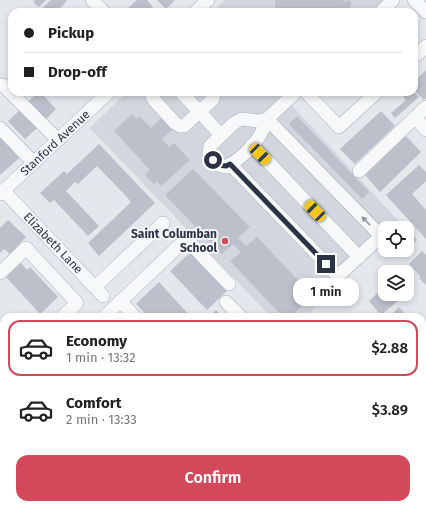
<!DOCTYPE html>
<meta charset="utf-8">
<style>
body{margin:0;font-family:"Fira Sans",sans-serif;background:#f2f2f2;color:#222;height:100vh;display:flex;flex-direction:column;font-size:15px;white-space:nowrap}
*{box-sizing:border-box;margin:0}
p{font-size:13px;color:#767676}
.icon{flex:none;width:22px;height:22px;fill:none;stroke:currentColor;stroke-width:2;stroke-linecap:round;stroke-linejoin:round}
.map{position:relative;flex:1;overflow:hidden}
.drawer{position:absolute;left:0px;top:313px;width:426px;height:196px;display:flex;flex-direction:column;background:#fff;border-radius:12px 12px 0 0;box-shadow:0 2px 6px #0003}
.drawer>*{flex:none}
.hud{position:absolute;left:8px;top:8px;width:410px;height:88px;border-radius:12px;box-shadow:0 2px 6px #0003;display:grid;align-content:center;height:88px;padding:0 16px;background:#fff}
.tools{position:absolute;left:378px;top:221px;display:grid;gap:8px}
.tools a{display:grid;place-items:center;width:36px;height:36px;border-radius:8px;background:#fff;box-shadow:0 2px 6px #0003;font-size:20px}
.end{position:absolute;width:18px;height:18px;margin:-9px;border:5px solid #2b3445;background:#fff;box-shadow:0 0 0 2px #fff}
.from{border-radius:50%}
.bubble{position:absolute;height:28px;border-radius:12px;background:#fff;box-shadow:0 2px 6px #0003;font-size:13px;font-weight:600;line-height:28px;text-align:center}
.car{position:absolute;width:12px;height:24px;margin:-12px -6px;border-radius:5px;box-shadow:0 0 3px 1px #0007;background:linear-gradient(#f5c518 24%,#345 0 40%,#f5c518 0 76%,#345 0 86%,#f5c518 0)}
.hud b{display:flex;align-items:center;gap:14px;height:38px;font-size:15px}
.hud b+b{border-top:1px solid #e0e0e0}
.hud i{width:10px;height:10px;background:#222}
ul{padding:7px 0 0;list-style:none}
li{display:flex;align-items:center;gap:12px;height:56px;margin:0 8px 6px;padding:0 8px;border:2px solid transparent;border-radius:12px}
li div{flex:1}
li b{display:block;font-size:15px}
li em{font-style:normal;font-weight:600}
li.current{border-color:#d1495b}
li>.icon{width:36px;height:36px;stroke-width:1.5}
.primary-button{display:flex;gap:8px;margin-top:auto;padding:8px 16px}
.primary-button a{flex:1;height:46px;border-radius:12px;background:#d1495b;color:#fff;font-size:16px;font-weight:600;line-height:46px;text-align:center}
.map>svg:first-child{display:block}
.built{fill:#d2d6de}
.building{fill:#bbc0ca}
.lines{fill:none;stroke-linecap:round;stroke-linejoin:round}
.minor-casing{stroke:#a9aeb7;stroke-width:14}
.minor{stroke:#f7f8fa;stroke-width:13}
.oneway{fill:#9196a0}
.route{stroke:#2b3445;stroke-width:5}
.poi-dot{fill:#d1495b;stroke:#f4f6f9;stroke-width:1.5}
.labels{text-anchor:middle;stroke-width:4;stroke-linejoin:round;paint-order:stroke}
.street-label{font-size:12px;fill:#2b3445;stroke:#f4f6f9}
.poi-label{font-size:12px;font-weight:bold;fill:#2b3445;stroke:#f4f6f9;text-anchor:end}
</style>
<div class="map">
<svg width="426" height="509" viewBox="0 0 426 509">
<rect width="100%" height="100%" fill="#e4e7ec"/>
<path class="built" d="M225,0H393L381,12H212Z
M127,92H296L287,100L402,225L399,228H385V241L305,317H271L90,128Z"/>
<path class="building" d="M35,0H46L39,7L33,2Z
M51,0H66L67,1L58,10L59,12H38Z
M137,0H147L153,7L147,12H124Z
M157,0H175L166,9Z
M275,0H344L343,2L349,0L351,3L350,10L352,12H275Z
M426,70V98L424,100L414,90V82Z
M38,92H40L56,109L46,119L29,101Z
M407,92H414L419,97L395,118L391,113L406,100L403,96Z
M21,109L38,127L25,139L8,121Z
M381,111L395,126L355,164L340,149Z
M132,114L137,119L139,116L151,128L162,117L173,129L162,139L169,147L174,143L190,160L161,186L157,181L154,184L145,175L150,170L114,131Z
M297,116L369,192L362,199L289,124Z
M0,136L19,158L0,175Z
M406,136L421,152L380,192L365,175Z
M99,144L155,203L99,256L88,243L131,202L125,195L97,166L78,184L75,182L66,191L99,226L88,236L54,200L50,203L40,193L64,171L67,174Z
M419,165L426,172V181L412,194L426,210V239L386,195Z
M193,169L250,227L238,238L246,246L257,237L313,296L290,317H283L230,261L241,252L233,244L222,254L165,195Z
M8,220L26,237L10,254L4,249L0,253V228Z
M407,229L417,240L407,249Z
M193,250L230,288L207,310L170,271Z
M422,251L426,255V285L419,278L421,277L409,264Z
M21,263L27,270L30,267L58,297L40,314L6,277Z
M159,282L191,317H149L136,304Z
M384,287L385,294H406L381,315L369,301Z
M399,307L408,317H389Z
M216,310L223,317H209Z
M4,329V347L0,343V332Z
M426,373V406L424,408L422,405V377Z
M426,414V438L422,442V418Z
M4,426V460L0,455V429Z
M50,505H100L104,509H54Z
M185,505H203L204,506L201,509H183L182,508Z
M279,505H305L303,509H277Z
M322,505H332L340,509H320Z
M383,505H414L417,509H387Z"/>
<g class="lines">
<defs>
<path id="minor" d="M92,0L104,12
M414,0L426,12
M195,12L208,0
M381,12L393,0
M417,55L426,46
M3,85L58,140
M152,92V96L154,100L175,123L180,126H184L213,99L214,95L211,92
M181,92L221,135
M306,92L339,127L377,92
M415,117L426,130
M267,119C262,139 244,157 226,167L218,165L213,160L209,153L210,146L234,123L242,119L258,121L267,119L296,92
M0,128L34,163
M252,145L359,257
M230,164L338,276L379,238V234L267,119
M359,171L426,107
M4,191L103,296
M0,194L109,92
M0,273L26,248L77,303L62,317
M95,287L163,223
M120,301L135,317
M226,302L241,317
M104,317L186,239L229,284
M0,374L4,371
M0,415L4,411
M422,480L426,484
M0,492L4,495
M16,505L20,509
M151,505L154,509
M422,505L425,509
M108,509L113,505"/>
</defs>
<use href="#minor" class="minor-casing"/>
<use href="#minor" class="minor"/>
</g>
<defs><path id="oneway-solid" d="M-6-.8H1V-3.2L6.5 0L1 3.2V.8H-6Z"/></defs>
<use class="oneway" href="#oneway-solid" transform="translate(366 221) rotate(-134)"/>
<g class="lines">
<path class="route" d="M213,160L218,165L226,166L230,164L326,264"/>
</g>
<circle class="poi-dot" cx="225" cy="241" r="4"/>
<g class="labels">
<g class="street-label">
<text transform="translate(55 143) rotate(-43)" y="4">Stanford Avenue</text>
<text transform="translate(53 243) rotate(46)" y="4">Elizabeth Lane</text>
</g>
<g class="poi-label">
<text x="217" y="238">Saint Columban<tspan x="217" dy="14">School</tspan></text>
</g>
</g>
</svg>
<div class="tools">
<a><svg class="icon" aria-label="locate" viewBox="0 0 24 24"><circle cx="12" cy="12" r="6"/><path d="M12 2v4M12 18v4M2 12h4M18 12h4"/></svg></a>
<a><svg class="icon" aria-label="layers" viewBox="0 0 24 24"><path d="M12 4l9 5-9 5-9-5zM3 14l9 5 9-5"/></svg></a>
</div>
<i class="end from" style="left:213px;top:160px"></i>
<i class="end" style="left:326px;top:264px"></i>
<div class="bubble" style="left:293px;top:278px;width:66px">1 min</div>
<i class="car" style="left:260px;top:154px;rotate:136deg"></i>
<i class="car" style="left:315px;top:211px;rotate:316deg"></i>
<div class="hud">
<b><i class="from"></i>Pickup</b>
<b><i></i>Drop-off</b>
</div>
<section class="drawer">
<ul>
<li class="current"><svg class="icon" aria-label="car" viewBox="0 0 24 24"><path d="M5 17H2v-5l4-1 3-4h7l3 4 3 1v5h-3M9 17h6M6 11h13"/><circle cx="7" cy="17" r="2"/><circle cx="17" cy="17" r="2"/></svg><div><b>Economy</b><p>1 min · 13:32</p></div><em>$2.88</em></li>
<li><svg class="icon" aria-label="car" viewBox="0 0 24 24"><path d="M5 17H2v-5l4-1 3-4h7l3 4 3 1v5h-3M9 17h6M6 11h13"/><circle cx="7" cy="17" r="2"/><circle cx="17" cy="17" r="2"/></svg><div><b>Comfort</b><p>2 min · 13:33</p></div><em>$3.89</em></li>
</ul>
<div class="primary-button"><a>Confirm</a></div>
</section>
</div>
